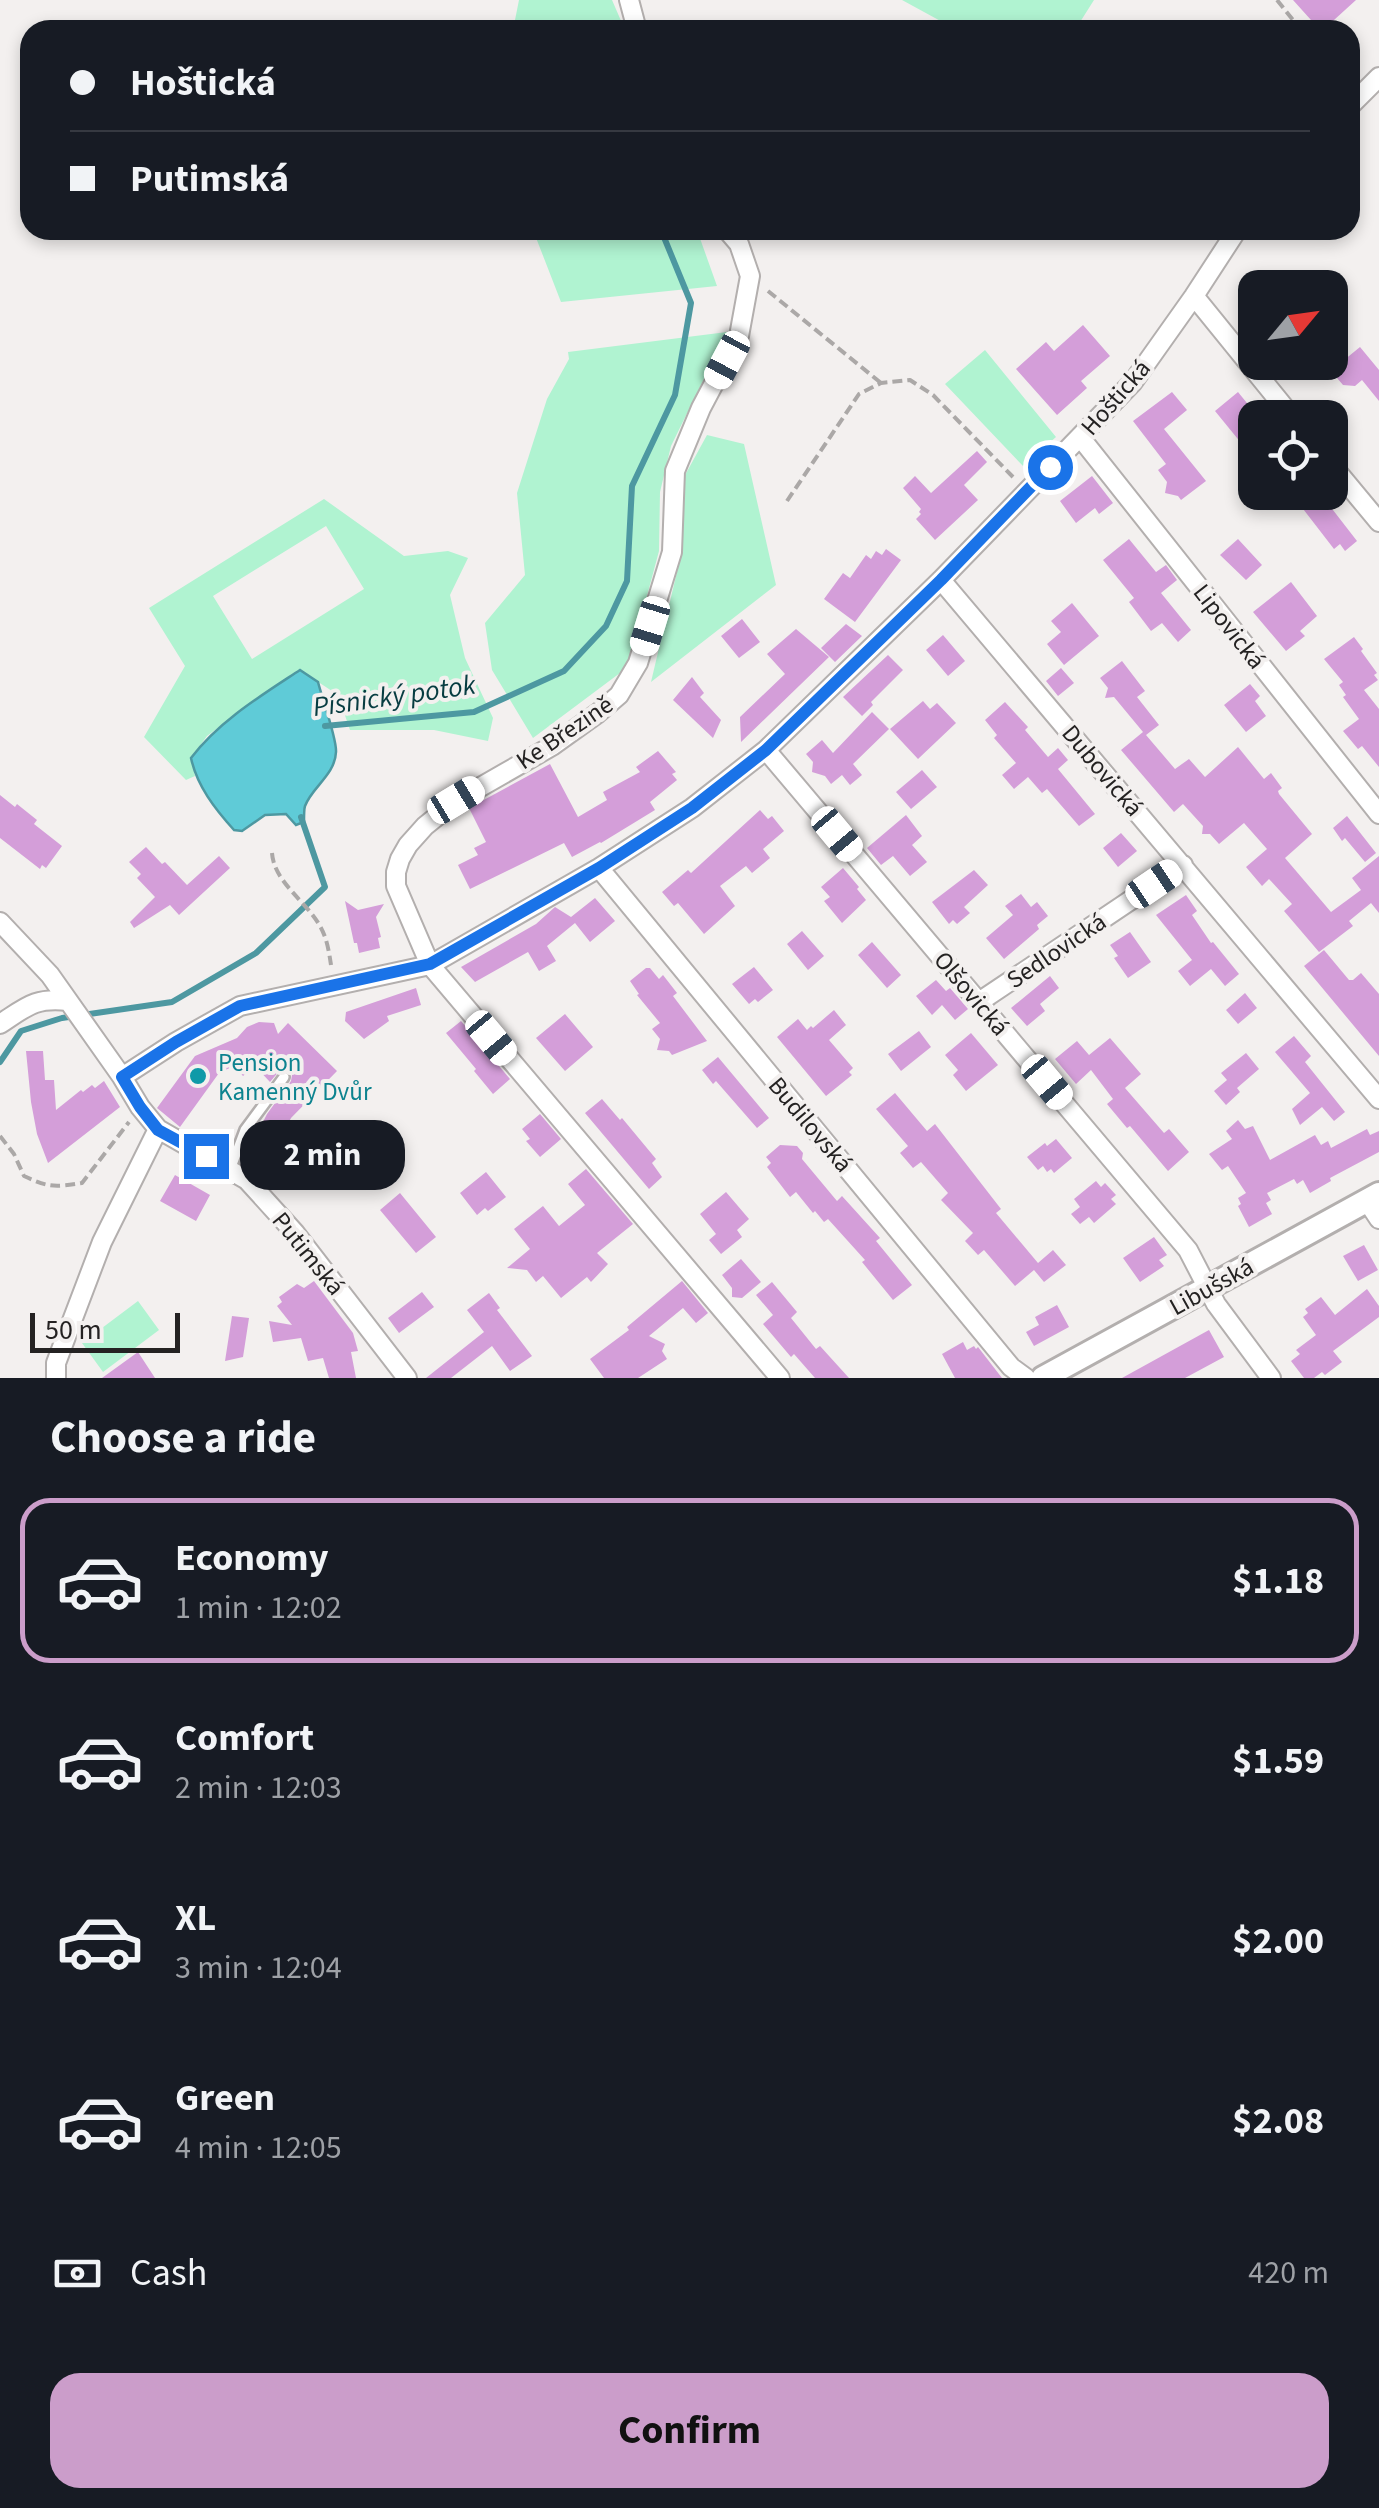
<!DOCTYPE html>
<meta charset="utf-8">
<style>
body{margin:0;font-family:"Source Sans 3",sans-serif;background:#242831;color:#f1f3f6;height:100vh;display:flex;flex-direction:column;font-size:38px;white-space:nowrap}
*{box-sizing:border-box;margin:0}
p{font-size:32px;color:#9ea1a6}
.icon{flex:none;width:55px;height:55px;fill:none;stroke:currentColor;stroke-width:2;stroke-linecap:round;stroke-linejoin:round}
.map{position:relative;height:1378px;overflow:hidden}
.sheet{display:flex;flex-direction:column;background:#171b24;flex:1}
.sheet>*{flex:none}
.top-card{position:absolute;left:20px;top:20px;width:1340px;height:220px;border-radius:30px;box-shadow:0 5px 15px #0003;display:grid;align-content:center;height:220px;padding:0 50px;background:#171b24}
.needle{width:65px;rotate:61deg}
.controls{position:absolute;left:1238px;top:270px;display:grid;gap:20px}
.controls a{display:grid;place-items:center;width:110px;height:110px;border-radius:20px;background:#171b24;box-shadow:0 5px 15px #0003;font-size:50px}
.scale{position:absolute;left:30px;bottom:25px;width:150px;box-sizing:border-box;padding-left:10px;border:5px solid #242222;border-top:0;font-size:28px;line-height:35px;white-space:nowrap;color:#242222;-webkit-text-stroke:8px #f3f0ef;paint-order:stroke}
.end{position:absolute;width:45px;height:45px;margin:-22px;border:12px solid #1a73e8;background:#fff;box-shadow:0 0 0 5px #fff}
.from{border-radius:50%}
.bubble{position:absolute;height:70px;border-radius:30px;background:#171b24;box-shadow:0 5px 15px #0003;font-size:32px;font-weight:700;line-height:70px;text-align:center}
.car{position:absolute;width:30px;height:60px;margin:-30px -15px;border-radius:12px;box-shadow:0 0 8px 2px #0007;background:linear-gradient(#fff 24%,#345 0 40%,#fff 0 76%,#345 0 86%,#fff 0)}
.top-card b{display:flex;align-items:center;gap:35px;height:95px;font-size:38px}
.top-card b+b{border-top:2px solid #363941}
.top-card i{width:25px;height:25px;background:#f1f3f6}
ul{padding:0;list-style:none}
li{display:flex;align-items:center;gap:30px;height:165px;margin:0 20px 15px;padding:0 30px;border:5px solid transparent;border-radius:30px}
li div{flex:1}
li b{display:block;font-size:38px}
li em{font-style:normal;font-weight:700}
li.on{border-color:#cb9dca}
li>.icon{width:90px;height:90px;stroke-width:1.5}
h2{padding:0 50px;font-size:45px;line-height:120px}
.pay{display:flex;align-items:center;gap:25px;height:110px;padding:0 50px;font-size:38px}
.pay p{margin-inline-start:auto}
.button{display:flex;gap:20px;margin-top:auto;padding:20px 50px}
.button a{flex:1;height:115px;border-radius:30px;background:#cb9dca;color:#111;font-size:40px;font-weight:700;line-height:115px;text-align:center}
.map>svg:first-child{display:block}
.green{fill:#b0f3d1;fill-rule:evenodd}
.water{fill:#5fcbd7;stroke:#4d98a1;stroke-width:2.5}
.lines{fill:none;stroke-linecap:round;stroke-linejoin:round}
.stream{stroke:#4d98a1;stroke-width:6}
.building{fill:#d49ed9}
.lane-casing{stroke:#b3afae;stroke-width:14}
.street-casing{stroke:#b3afae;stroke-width:22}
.secondary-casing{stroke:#b3afae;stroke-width:28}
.path{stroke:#aba8a7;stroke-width:4;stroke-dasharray:10 5;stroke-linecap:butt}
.lane{stroke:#fff;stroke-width:9}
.street{stroke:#fff;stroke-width:18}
.secondary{stroke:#fff;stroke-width:22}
.route{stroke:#1a73e8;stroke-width:12}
.culture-dot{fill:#0f9aa8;stroke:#f3f0ef;stroke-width:4}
.labels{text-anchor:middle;stroke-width:8;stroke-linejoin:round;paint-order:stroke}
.street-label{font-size:25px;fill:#242222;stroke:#f3f0ef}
.culture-label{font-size:25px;fill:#0d838f;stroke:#f3f0ef;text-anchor:start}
.water-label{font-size:28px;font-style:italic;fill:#073c41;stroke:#f3f0ef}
</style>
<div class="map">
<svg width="1379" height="1378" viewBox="0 0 1379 1378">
<rect width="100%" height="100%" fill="#f3f0ef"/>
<path class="green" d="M519,0H612L625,30H513Z
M902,0H1094L1075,30H957Z
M533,230H697L717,286L561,302Z
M727,332L671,446L660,492L659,551L628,667L533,738L492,670L485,623L525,575L517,493L547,399L569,359L568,352Z
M985,350L1056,437L1023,466L945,384Z
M707,435L744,444L776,585L651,682L680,559L684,477Z
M324,499L404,556L448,551L468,558L450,595L465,658L493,718L488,741L434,730H350L338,695L300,670L263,694L207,736L191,758L195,776L186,780L144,737L185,666L149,608ZM326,526L364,589L252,659L213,596Z
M138,1301L159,1330L103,1372L82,1343Z"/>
<path class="water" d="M300,670L318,682C322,698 337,739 336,752C335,775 312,787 305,806C304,809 304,819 304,822L296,825L286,814L265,815L242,831L234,830C215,809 197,786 191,758C219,721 262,695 300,670Z"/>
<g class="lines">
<path class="stream" d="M325,726L474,712L564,671L606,626L627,581L632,486L675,395L691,303L661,230
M0,1062L21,1031L62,1018L172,1002L256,953L325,887L301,817"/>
</g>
<path class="building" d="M1293,0H1356L1323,30H1320Z
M1083,325L1110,356L1081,381L1087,388L1057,415L1016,369L1046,342L1054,351Z
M1360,347L1379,370V401L1362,380L1355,386L1343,385L1337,378L1338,365Z
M1172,392L1187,410L1164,429L1206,481L1181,500L1178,496L1165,493L1167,482L1158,470L1166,464L1133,421Z
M1238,392L1255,413V442L1246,449L1215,411Z
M977,451L987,462L964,485L978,500L935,540L916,519L921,514L919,512L921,509L903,488L915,476L931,493Z
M1092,476L1113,503L1099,514L1095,508L1076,523L1060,501Z
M1290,492H1319L1357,541L1345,551L1340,544L1334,549Z
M1129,539L1156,572L1166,565L1177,580L1161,593L1191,630L1178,642L1162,623L1151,631L1129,602L1134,598L1103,560Z
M1238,539L1262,565L1246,580L1220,555Z
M886,549L901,560L855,622L824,599L843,573L850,578L866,555L871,559L876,551L882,555Z
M1291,582L1317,616L1300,631L1305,636L1286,651L1253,612Z
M1072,603L1099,636L1064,665L1047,644L1061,632L1051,621Z
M742,619L760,642L739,658L721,636Z
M846,624L862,636L835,662L821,648Z
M796,629L829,657L741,742L740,717L785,674L767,654Z
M943,635L965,661L948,676L926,650Z
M1354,637L1363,649L1361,651L1377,673L1374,675L1378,680L1364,690L1379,709V767L1362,746L1358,749L1343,731L1359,719L1343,697L1346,695L1339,685L1343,682L1324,659Z
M888,655L903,670L871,702L873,705L862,716L843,697Z
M1122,661L1145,691L1137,697L1159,725L1146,735L1175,769L1189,759L1205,777L1238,747L1264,779L1271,773L1282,788L1278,791L1279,794L1312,834L1285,858L1331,912L1361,890L1352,878L1379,856V913L1371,903L1349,921L1353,926L1319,952L1284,911L1292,904L1269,879L1262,886L1246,867L1267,849L1244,823L1219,844L1210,834H1202L1203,826L1183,804L1174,812L1121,750L1143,732L1114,697L1105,698L1108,688L1100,678Z
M1061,668L1074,683L1058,696L1046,681Z
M692,677L704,693L700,697L721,720L713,738L673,700Z
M1250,684L1260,696L1255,701L1266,716L1246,732L1224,705Z
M923,701L930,709L937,703L956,723L918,759L890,729Z
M1005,702L1028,727L1025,730L1048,757L1058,748L1068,760L1058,769L1095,814L1079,826L1047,789L1042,793L1028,777L1014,789L1002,775L1016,763L994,738L997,735L985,720Z
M872,712L889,729L853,764L862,775L850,785L842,775L831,784L825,776L812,772L813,762L806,754L822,740L833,753Z
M658,751L676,772L672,774L677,780L650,802L655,810L601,843L600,842L572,857L564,843L470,889L458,865L478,855L474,848L486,842L469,808L550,764L578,817L607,800L603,792L640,772L636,767Z
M922,770L937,787L911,809L896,792Z
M0,795L15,807L17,804L37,820L34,824L62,846L46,868L42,865L40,869L0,838Z
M760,810L768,819L772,816L784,831L763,849L770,858L752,873L746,866L720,886L735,906L704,934L678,903L674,906L662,892L688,870L691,873Z
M906,815L922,836L912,845L927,862L910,876L893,856L881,865L867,848Z
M1347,816L1376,853L1365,862L1345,838L1342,841L1333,828Z
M1121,833L1137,851L1118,867L1103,848Z
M146,847L162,864L165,862L187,885L219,856L230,868L179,915L170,905L134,928L130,922L155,897L137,878L141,874L129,862Z
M843,868L859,887L857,889L866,900L842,923L824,901L830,897L821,887Z
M974,870L988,885L964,907L970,913L957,924L953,920L949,924L932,902Z
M1021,894L1031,907L1037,902L1048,916L1037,925L1039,929L1004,959L986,938L1013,915L1005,906Z
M1186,895L1197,911L1192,915L1211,943L1213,942L1239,974L1225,986L1211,969L1190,986L1178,971L1192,960L1156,915Z
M595,898L615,921L590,942L575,923L547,946L556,961L539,971L528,952L475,982L461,967L536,924L555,907L571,917Z
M345,901L358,910L384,904L376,917L381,937L378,938L380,948L359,953L357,943H354Z
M802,931L824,956L808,970L787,944Z
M1130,932L1151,962L1128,978L1114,958L1118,956L1110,945Z
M872,942L901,975L887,988L858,955Z
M1324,950L1349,980H1353L1361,973L1379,994V1056L1304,966Z
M754,967L773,990L758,1002L755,999L749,1004L732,984Z
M646,968H650L659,979L663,975L677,993L673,996L707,1041L672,1055L669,1051L657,1050L660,1039L652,1029L660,1023L637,995L639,994L630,981Z
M1050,976L1059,988L1040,1004L1045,1011L1027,1026L1011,1008Z
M936,980L946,991L950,988L968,1009L955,1020L942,1005L932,1015L916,996Z
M416,988L421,1005L387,1016L389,1021L364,1039L345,1021L346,1012Z
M1245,993L1257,1008L1238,1024L1226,1010Z
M834,1010L846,1025L829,1040L853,1068L849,1072L852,1075L826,1096L777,1037L798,1019L807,1030L811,1026L813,1028Z
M565,1014L593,1047L565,1071L536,1038Z
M461,1021L510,1079L493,1094L474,1071L476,1069L446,1033Z
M259,1022L274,1023L278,1034L288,1023L337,1071L291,1118L276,1148L282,1152L276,1165L268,1162L265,1168L246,1159L254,1141L251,1140L255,1130L259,1125L261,1126L267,1114L291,1081L292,1075L288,1070H280L270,1082L255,1066L243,1076L234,1066L219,1073L180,1127L157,1108L195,1056L237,1038L247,1027Z
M919,1031L931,1047L901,1071L888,1054Z
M971,1033L998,1065L966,1091L953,1075L958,1070L945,1055Z
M1294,1036L1311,1056L1305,1062L1345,1112L1334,1121L1322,1107L1300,1125L1292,1109L1310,1093L1275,1052Z
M1110,1038L1141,1074L1125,1088L1164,1133L1169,1129L1189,1152L1168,1171L1130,1126L1127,1128L1107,1104L1113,1099L1091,1070L1076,1084L1055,1059L1077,1041L1089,1055Z
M26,1051H43L45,1080H54L56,1110L81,1090L83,1092L92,1085L95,1088L104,1081L120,1107L48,1163L37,1134L31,1102Z
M1246,1053L1259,1069L1237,1088L1240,1092L1226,1105L1214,1091L1227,1080L1221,1073Z
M718,1057L769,1118L757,1128L716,1081L713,1084L702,1070Z
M895,1093L927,1131L935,1124L1001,1209L996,1213L1038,1263L1053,1250L1066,1265L1044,1282L1034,1270L1015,1286L984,1250L978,1255L965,1241L973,1233L941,1200L948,1193L921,1162L913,1168L900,1153L908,1146L876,1109Z
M602,1099L620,1120L622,1118L656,1159L652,1163L662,1177L649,1189L585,1113Z
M540,1114L561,1139L540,1157L526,1141L530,1139L522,1129Z
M1238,1120L1245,1129L1253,1126L1270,1160L1315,1135L1321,1145L1328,1141L1331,1148L1367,1129L1370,1135L1379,1131V1152L1330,1178L1331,1181L1310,1193L1303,1180L1297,1184L1294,1179L1267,1193L1271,1200L1266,1203L1272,1214L1249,1227L1238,1206L1241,1204L1238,1198L1246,1193L1228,1166L1222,1170L1209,1154L1232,1139L1226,1131Z
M1056,1139L1072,1158L1054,1173L1051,1169L1047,1172L1043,1166L1038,1170L1027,1157L1045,1143L1047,1146Z
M780,1145L797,1146L803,1153L802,1159L837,1201L842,1196L880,1238L876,1241L912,1285L893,1300L862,1262L865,1260L828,1219L824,1222L815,1211L813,1213L796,1192L790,1197L767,1167L771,1163L766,1157Z
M586,1169L633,1224L597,1253L608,1264L591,1282L587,1277L561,1298L543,1276L536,1282L527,1270L507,1268L530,1249L514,1229L543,1206L559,1226L585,1205L568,1184Z
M486,1172L506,1197L488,1211L485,1208L477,1215L460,1193Z
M175,1175L210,1195L196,1221L160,1201Z
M1096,1181L1101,1187L1105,1183L1116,1195L1111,1199L1116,1204L1094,1223L1089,1217L1080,1224L1071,1214L1080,1207L1074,1199Z
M726,1192L749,1219L737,1230L742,1237L721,1254L709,1240L716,1234L700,1214Z
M400,1193L436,1237L416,1253L380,1210Z
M1154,1237L1167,1255L1159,1260L1164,1266L1140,1282L1123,1258Z
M1364,1245L1378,1270L1358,1281L1343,1256Z
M741,1259L761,1282L742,1298L732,1297V1288L722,1275Z
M314,1281L353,1333L358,1351L351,1352L356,1378H329L323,1358L308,1361L301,1338L273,1342L269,1321L292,1325L277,1306L282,1302L279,1297L297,1284L304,1288Z
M682,1281L708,1313L696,1323L683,1308L649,1336L665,1344L662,1351L667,1359L638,1378H604L590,1359L629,1330L627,1327Z
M772,1282L797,1312L791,1318L816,1349L820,1346L849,1378H815L794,1354L791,1357L763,1324L773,1315L756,1295Z
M1367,1289L1379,1306V1317L1333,1351L1342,1362L1325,1375L1322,1372L1314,1378H1304L1291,1361L1300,1354L1296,1350L1316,1335L1303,1317L1308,1313L1305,1309L1321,1297L1335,1315Z
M422,1292L434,1307L399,1333L388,1318Z
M489,1293L500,1308L497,1310L532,1356L510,1371L492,1346L451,1378H426L484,1332L467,1310Z
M1057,1305L1069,1327L1034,1346L1026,1332L1039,1325L1035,1317Z
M232,1316L249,1318L243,1357L225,1361Z
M1209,1330L1224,1357L1185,1378H1122Z
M963,1342L967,1350L974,1346L976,1349L978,1347L1002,1378H955L942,1354Z
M138,1352L155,1378H102Z"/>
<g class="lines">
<defs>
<path id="lane" d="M230,1170L245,1130L284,1077"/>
<path id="street" d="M629,0L637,30
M1350,106L1379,77
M727,230L739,244L750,276L739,336L701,408L675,471L672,552L638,663L619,695L598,713L552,746L456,801L425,826L408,845L400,859L396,872V886L430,965L780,1378
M1194,296L1293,418
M1080,437L1379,814
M1330,463L1379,522
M941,580L1379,1099
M766,750L1188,1250L1216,1304L1271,1378
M599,868L1011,1367L1026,1378
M0,922L50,975L122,1077L140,1107L158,1129L247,1180L295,1233L407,1378
M979,1002L1183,865
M0,1024C26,1007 35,997 68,1001
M122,1077L176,1042L240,1006L430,965L599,868L692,808L766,750L941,580L1133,382L1194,296L1237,230
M1367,1201L1379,1219
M56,1378V1363L102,1242L158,1129"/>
<path id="secondary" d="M1043,1378L1379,1194"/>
</defs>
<use href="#lane" class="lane-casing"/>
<use href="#street" class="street-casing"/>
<use href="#secondary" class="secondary-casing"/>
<path class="path" d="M1277,0L1301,30
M768,291L881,383
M787,501L859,394L881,383L910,380L933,395L1013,477
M272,853C274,882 306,901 320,926C327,938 329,952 331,965
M0,1136L14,1154L24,1176C49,1188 55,1187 82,1183L129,1122"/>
<use href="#lane" class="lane"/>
<use href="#street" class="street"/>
<use href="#secondary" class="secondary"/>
</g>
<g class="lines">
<path class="route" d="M206,1156L158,1130L140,1107L122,1077L176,1042L240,1006L430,964L599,868L692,808L766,750L941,580L1050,467"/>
</g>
<circle class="culture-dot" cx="198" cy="1076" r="10"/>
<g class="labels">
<g class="street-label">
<text transform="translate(1115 397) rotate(-49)" y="9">Hoštická</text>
<text transform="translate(1230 626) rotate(52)" y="9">Lipovická</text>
<text transform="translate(564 732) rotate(-34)" y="9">Ke Březině</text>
<text transform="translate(1103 770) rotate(50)" y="9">Dubovická</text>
<text transform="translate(1056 950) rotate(-34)" y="9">Sedlovická</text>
<text transform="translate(972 993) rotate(50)" y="9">Olšovická</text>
<text transform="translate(811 1124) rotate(50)" y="9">Budilovská</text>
<text transform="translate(309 1253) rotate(51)" y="9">Putimská</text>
<text transform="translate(1211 1286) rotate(-29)" y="9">Libušská</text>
</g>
<g class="culture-label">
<text x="218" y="1071">Pension<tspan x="218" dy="29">Kamenný Dvůr</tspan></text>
</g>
<g class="water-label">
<text transform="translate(394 695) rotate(-8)" y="10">Písnický potok</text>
</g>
</g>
</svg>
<div class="controls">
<a><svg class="needle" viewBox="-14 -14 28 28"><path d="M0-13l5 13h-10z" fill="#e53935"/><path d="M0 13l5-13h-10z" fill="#9ea1a6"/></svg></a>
<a><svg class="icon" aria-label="locate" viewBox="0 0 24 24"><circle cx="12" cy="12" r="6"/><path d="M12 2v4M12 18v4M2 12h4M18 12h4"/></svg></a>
</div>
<div class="scale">50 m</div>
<i class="end from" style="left:1050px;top:467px"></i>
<i class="end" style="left:206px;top:1156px"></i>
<div class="bubble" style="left:240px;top:1120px;width:165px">2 min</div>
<i class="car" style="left:727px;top:360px;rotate:208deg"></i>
<i class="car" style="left:650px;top:626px;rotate:197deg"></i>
<i class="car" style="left:456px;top:800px;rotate:59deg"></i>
<i class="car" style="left:837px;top:834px;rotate:140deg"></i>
<i class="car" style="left:1154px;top:884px;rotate:56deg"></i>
<i class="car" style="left:491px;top:1038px;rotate:140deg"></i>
<i class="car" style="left:1047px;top:1082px;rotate:140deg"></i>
<div class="top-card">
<b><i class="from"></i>Hoštická</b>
<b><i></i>Putimská</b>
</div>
</div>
<section class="sheet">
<h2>Choose a ride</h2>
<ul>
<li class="on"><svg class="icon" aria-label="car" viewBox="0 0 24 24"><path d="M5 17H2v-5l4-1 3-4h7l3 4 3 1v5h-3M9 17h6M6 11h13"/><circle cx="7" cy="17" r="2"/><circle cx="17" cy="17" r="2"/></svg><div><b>Economy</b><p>1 min · 12:02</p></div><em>$1.18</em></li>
<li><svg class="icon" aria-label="car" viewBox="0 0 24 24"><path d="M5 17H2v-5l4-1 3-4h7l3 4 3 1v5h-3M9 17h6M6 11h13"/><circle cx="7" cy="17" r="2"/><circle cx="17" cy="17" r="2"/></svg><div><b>Comfort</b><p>2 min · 12:03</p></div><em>$1.59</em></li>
<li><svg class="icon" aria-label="car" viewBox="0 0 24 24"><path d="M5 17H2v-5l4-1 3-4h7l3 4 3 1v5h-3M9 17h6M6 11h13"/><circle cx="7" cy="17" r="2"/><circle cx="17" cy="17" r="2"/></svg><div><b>XL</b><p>3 min · 12:04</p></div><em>$2.00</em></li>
<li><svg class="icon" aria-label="car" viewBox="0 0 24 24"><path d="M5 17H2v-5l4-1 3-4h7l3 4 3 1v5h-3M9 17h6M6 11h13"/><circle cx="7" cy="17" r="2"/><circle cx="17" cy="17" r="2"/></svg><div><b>Green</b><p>4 min · 12:05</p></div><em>$2.08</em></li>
</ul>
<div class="pay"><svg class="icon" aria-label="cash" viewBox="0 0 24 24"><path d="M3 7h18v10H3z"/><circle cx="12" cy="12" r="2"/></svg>Cash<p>420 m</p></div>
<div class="button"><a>Confirm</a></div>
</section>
